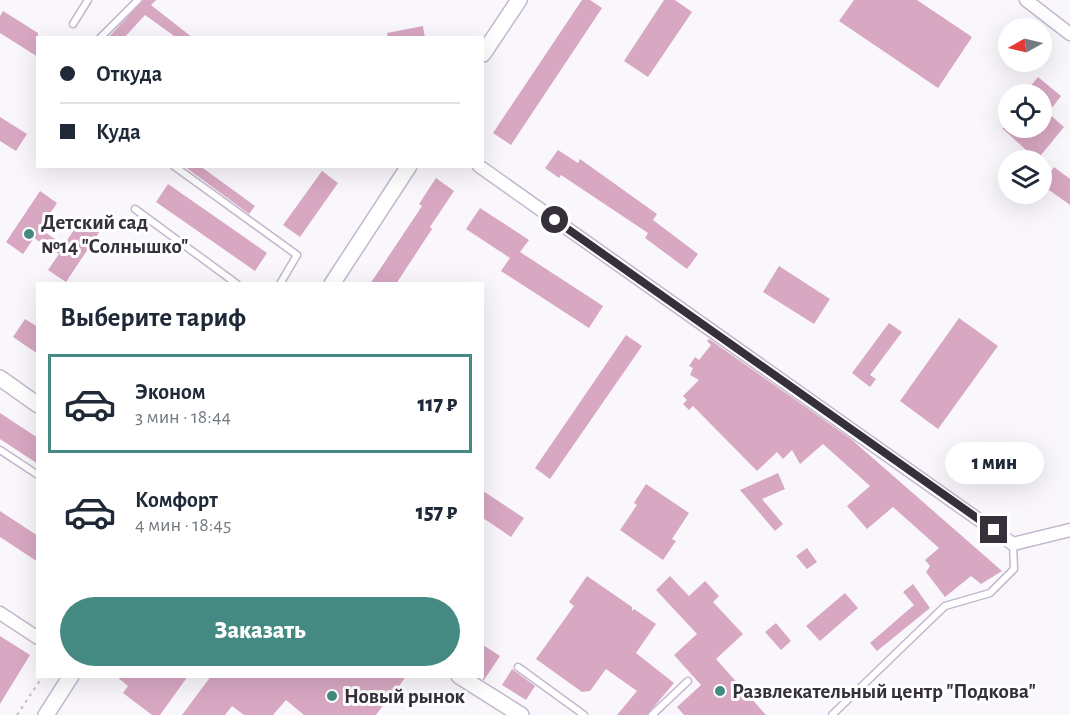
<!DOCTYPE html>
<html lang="ru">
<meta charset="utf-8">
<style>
body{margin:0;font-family:"Alegreya Sans",sans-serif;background:#f6f6f7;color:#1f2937;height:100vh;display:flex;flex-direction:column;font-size:22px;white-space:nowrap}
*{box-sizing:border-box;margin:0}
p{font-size:20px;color:#747a83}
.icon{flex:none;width:33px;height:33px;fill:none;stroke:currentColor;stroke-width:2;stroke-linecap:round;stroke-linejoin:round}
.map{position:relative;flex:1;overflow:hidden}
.drawer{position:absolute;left:36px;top:282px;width:448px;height:396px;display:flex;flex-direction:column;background:#fff;border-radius:0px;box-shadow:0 6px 24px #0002}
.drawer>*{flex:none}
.top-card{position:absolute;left:36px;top:36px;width:448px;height:132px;border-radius:0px;box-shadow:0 6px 24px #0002;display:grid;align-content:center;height:132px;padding:0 24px;background:#fff}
.needle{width:39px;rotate:262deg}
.fabs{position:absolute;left:998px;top:18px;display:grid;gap:12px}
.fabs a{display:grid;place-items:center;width:54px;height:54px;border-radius:50%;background:#fff;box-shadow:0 6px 24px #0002;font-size:30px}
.end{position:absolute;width:27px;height:27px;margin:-14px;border:8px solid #35303a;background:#fff;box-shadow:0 0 0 3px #fff}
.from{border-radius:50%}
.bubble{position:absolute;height:42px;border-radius:21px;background:#fff;box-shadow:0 6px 24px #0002;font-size:20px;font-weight:800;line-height:42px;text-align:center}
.top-card b{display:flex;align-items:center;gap:21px;height:57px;font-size:22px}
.top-card b+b{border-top:2px solid #e0e1e3}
.top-card i{width:15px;height:15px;background:#1f2937}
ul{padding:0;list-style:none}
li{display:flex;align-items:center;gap:18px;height:99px;margin:0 12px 9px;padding:0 12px;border:3px solid transparent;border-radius:0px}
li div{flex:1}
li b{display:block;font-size:22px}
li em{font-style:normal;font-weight:800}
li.current{border-color:#448a82}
li>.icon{width:54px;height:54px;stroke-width:1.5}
h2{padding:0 24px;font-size:27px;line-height:72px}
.primary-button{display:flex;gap:12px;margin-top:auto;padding:12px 24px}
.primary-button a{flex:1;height:69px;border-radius:36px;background:#448a82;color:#fff;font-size:24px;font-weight:800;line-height:69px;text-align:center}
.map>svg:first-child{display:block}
.building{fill:#d8a7c2}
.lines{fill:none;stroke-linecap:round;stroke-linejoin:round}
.service-casing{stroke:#c3b7cf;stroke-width:9}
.minor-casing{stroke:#c3b7cf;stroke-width:15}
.tertiary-casing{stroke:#c3b7cf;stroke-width:18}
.path{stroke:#bebac1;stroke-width:2;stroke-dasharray:3 4.5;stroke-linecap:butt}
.service{stroke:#fff;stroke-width:6}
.minor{stroke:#fff;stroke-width:12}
.tertiary{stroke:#fff;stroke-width:15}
.route{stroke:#35303a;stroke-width:8}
.poi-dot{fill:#448a82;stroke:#fff;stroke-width:2}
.labels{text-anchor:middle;stroke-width:6;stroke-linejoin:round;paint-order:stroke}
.poi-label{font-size:21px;font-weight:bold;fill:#35303a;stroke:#fff;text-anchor:start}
</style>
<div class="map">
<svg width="1070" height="715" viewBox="0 0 1070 715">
<rect width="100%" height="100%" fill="#faf7fc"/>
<path class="building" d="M143,0H156L151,5L193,38H177L145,15L124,38H108Z
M582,0H590L602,8L511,145L493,133Z
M664,0H675L692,12L648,77L624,61Z
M854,0H917L972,37L938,88L839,21Z
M3,11L38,33V57L0,33V16Z
M423,26L425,38H388L387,33Z
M1038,77L1061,96L1048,113L1064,127L1037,160L1002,128H1041V94H1024Z
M0,117L27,134L16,151L0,141Z
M558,150L578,163L580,159L657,214L653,220L698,254L687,269L645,238L648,233L561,175L559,178L545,168Z
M184,166H200L255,206L249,214Z
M1054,167L1070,179V205L1042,185Z
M322,171L338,183L300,237L283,225Z
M436,178L454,191L430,227L432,229L396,284H370L422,206L419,204Z
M168,184L267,253L255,271L156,202Z
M40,191L57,203L40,229L64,245L81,219L100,231L66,282L48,270L59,254L34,238L23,254L6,242Z
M480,208L529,240L520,252L603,306L589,328L501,271L510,258L466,229Z
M779,266L830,299L814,324L763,292Z
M959,318L998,346L938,429L900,401Z
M25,319L38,327V354L13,337Z
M889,323L902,332L870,375L876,379L870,387L852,373Z
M626,335L642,346L550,479L535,468Z
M709,339L851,439L1002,571L981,584L971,576L945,597L926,572L930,566L925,560L939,548L893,507L867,529L847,506L870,486L823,444L800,464L792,450L783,459L777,452L757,471L693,406L689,410L683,404L687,400L683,396L699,380L690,375L693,368L689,366L695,357L699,360L711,345L707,341Z
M0,413L38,438V464L0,439Z
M778,473L785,489L762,499L783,524L775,531L740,490Z
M646,484L689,513L672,539L676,541L663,560L620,530L637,505L634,503Z
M483,491L524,518L511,537L483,518Z
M0,511L38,536V562L0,537Z
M807,548L817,562L807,569L796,556Z
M587,576L632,607V611L634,609L656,624L636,653L674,683L647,715H617L637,691L606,669L590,691L582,692L536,659L574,606L569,602Z
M670,576L689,596L705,581L719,596L713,602L743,634L716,659L766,715H684L677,707L701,685L674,655L697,634L656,590Z
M913,584L930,608L877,651L870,643L914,605L903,592Z
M845,593L858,608L820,641L806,626Z
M776,623L791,641L781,650L765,632Z
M0,636L30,655L0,704Z
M483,645L500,656L484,680H483Z
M512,669L535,686L526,700L502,685Z
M116,676H188L160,715H152L123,693L128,686Z
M211,676H406L389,701L387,700L376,715H304L286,700L273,715H244L232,706L225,715H182Z"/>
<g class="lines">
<defs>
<path id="service" d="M73,24L88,0
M100,38L138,0
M174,166L297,255L280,284
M135,209L237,284
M0,450L38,475
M518,667L584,715
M652,715L688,681
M832,715L945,606L990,593L1014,569L1013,544"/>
<path id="minor" d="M1026,0L1070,34
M479,166L1013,544L1070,530
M0,613L38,638"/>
<path id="tertiary" d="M483,54L519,0
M332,284L409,166
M0,378L38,405
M459,676L521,715
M46,715L71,676"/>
</defs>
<use href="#service" class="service-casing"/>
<use href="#minor" class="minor-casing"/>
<use href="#tertiary" class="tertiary-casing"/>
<path class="path" d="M17,715L43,676"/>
<use href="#service" class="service"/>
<use href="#minor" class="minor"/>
<use href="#tertiary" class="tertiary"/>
</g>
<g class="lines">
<path class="route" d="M555,220L994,530"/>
</g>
<g class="poi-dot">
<circle cx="29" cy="234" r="6"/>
<circle cx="720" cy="691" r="6"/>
<circle cx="332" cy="696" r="6"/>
</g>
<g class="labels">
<g class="poi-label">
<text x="41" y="229">Детский сад<tspan x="41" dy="24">№14 "Солнышко"</tspan></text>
<text x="732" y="698">Развлекательный центр "Подкова"</text>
<text x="344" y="703">Новый рынок</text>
</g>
</g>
</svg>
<div class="fabs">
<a><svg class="needle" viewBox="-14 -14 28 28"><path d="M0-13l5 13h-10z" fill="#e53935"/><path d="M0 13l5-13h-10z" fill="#747a83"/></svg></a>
<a><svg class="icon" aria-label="locate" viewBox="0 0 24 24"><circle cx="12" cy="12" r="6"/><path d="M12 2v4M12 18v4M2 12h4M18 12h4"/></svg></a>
<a><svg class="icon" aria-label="layers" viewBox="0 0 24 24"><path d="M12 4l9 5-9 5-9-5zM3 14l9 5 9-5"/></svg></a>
</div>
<i class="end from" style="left:555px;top:220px"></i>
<i class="end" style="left:994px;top:530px"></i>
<div class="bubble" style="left:945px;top:442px;width:99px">1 мин</div>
<div class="top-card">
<b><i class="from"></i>Откуда</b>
<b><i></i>Куда</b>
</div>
<section class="drawer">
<h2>Выберите тариф</h2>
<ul>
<li class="current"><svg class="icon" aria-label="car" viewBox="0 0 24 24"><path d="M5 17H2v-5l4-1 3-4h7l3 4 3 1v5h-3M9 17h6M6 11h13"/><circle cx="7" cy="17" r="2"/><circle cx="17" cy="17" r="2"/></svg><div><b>Эконом</b><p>3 мин · 18:44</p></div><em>117 ₽</em></li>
<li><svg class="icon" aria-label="car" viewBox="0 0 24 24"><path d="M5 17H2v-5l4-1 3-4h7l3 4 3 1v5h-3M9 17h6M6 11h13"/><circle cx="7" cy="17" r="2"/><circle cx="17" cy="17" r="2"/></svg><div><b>Комфорт</b><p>4 мин · 18:45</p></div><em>157 ₽</em></li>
</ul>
<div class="primary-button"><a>Заказать</a></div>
</section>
</div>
